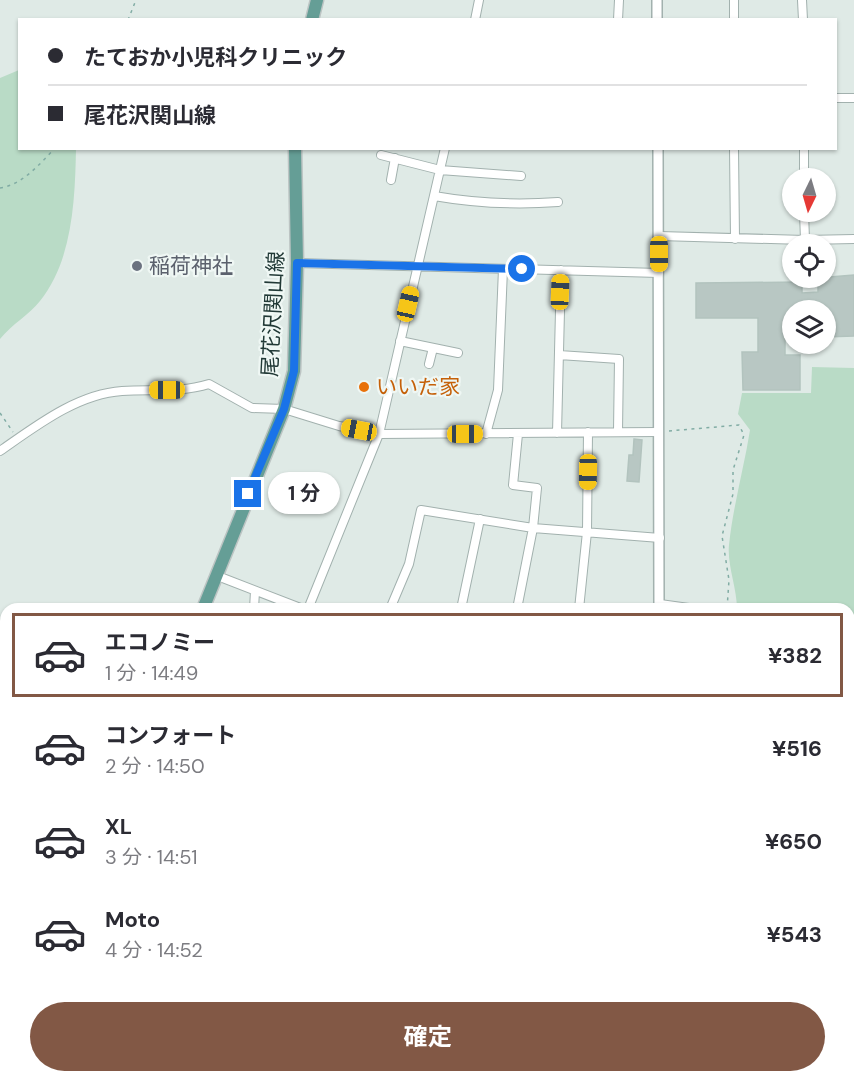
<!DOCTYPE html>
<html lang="ja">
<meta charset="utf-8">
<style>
body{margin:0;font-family:"DM Sans","Noto Sans JP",sans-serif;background:#f7f7f7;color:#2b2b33;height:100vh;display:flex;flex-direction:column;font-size:22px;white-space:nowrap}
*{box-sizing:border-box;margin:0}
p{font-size:20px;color:#7c7c81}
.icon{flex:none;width:33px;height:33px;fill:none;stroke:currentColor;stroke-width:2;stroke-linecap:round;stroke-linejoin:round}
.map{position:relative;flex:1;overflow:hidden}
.details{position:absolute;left:0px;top:603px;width:855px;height:480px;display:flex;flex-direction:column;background:#fff;border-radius:18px 18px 0 0;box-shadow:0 2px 4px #0004}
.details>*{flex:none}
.hud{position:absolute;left:18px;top:18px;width:819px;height:132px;border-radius:0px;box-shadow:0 2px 4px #0004;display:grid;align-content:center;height:132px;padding:0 30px;background:#fff}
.needle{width:39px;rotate:185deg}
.fabs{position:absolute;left:782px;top:168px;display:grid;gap:12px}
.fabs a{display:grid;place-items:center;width:54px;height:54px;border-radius:50%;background:#fff;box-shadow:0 2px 4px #0004;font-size:30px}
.end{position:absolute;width:27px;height:27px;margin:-14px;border:8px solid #1a73e8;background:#fff;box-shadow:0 0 0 3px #fff}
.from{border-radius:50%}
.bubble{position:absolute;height:42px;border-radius:21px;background:#fff;box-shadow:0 2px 4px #0004;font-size:20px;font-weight:700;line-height:42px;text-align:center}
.car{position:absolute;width:18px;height:36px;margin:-18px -9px;border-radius:8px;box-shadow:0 0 4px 2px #0007;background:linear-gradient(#f5c518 24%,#345 0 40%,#f5c518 0 76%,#345 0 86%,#f5c518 0)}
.hud b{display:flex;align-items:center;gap:21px;height:57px;font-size:22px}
.hud b+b{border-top:2px solid #e1e1e2}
.hud i{width:15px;height:15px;background:#2b2b33}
ul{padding:10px 0 0;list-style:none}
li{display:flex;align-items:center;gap:18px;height:84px;margin:0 12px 9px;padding:0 18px;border:3px solid transparent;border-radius:0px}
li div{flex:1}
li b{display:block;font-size:22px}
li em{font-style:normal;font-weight:700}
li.selected{border-color:#825845}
li>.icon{width:54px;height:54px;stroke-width:1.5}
.primary-button{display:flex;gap:12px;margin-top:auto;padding:12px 30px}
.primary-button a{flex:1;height:69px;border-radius:36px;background:#825845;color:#fff;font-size:24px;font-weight:700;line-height:69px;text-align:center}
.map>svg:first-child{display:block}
.green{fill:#b9dbc6}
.building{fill:#b8c7c3;stroke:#b2c3be;stroke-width:1.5}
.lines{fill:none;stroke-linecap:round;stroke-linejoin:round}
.minor-casing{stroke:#a2b1ae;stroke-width:10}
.tertiary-casing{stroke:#a2b1ae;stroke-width:12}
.secondary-casing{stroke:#9fb5b0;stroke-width:14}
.primary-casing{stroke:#bcc4c3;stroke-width:15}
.path{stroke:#81aca4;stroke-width:1.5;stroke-dasharray:3 4.5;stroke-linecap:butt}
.minor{stroke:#fff;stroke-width:8}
.tertiary{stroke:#fff;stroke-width:9}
.secondary{stroke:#fff;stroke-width:10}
.primary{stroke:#659e96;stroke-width:12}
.route{stroke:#1a73e8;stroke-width:8}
.worship-dot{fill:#6b7280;stroke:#eff7f4;stroke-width:2}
.food-dot{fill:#e8710a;stroke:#eff7f4;stroke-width:2}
.labels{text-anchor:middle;stroke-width:4.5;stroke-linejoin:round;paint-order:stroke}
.worship-label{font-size:21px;fill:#5b616d;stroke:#eff7f4;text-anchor:start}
.street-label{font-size:21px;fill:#213936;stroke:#eff7f4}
.food-label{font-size:21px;fill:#c56008;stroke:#eff7f4;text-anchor:start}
</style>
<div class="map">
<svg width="854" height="1083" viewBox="0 0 854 1083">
<rect width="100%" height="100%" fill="#dfeae6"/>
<path class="green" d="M19,70L20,148L76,149C75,198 73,260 40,301C29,315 12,324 0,339V78Z
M812,367L854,368V659H849V609H737C737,588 727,565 729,545C733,506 744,468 750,430L738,414L742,393H811Z
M849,668H854V793H849Z"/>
<path class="building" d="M854,275V336L825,337V310H819V308L792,310V317H785V355H800V390H743L742,352H758V318H696V283L802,282V293L818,292V278Z
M634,439L642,440L639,482L627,481L629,455H633Z"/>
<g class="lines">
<defs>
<path id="minor" d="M802,0L803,20
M475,20L479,0
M618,20L619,0
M734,20V0
M836,98H854
M734,148L735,239
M804,148V178
M381,155L440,170L521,176
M391,180L395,158
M434,196C474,203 517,205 558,202
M659,236L805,240L804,212
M805,240L854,239
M297,263L659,273
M400,341L458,353
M559,355L619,359L618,431
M429,364L433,348
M557,433L561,270
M486,434L498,390L503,269
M0,451C36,426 77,394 122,391C152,389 180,393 209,384L252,408L284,409L339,426L379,434L659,432
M215,575L303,609
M660,604L696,609
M254,609L255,591
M308,609L379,434L445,148
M390,609L409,564L421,510L533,528L660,538
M461,609L480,519
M517,609L533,528L537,488L513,485L518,434
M579,609L587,532L588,432
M0,691L6,696
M0,730L6,723
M0,748L6,749
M849,801H854
M849,830H854"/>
<path id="tertiary" d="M657,0V20
M658,148L659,609
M849,821H854"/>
<path id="secondary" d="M23,1083L26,1077"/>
<path id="primary" d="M312,20L317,0
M203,609L284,409L294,371L297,263L295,148
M0,780L6,781"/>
</defs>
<use href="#minor" class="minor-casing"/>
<use href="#tertiary" class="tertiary-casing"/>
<use href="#secondary" class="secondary-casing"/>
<use href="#primary" class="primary-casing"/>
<path class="path" d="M128,20L136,0
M0,188C22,185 40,164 55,148
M0,413L13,432
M669,431L739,425L744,435L733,470V494L722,536L729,580L727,609
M758,1077V1083
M92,1083L93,1077
M308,1083V1077
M608,1083V1077"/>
<use href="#minor" class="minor"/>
<use href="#tertiary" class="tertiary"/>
<use href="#secondary" class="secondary"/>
<use href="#primary" class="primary"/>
</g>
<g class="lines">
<path class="route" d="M248,494L284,409L294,371L297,263L522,269"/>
</g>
<circle class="worship-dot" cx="137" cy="266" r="6"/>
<circle class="food-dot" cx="364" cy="387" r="6"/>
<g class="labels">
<g class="worship-label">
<text x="149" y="273">稲荷神社</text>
</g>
<g class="street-label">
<text transform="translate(273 314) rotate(-87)" y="7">尾花沢関山線</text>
</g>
<g class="food-label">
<text x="376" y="394">いいだ家</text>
</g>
</g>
</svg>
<div class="fabs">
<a><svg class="needle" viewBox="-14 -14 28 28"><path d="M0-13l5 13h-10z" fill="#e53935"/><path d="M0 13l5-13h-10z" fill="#7c7c81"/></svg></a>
<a><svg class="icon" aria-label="locate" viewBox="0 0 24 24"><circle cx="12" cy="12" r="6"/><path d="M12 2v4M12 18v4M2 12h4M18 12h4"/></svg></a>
<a><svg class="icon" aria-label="layers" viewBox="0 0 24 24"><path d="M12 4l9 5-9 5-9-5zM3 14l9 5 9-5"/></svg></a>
</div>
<i class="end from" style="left:522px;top:269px"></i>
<i class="end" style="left:248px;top:494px"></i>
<div class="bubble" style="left:268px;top:472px;width:72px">1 分</div>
<i class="car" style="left:659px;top:254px;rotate:180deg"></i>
<i class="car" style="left:560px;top:292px;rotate:2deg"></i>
<i class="car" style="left:408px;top:304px;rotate:13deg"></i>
<i class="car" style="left:167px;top:390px;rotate:270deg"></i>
<i class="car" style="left:359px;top:430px;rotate:281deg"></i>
<i class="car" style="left:465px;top:434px;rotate:90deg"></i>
<i class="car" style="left:588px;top:472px;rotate:181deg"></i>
<div class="hud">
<b><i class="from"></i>たておか小児科クリニック</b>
<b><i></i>尾花沢関山線</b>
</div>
<section class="details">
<ul>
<li class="selected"><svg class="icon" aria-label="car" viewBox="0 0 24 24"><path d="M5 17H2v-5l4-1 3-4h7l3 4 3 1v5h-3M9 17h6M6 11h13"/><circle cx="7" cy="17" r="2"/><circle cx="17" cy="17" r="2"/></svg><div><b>エコノミー</b><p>1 分 · 14:49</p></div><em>¥382</em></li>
<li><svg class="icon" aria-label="car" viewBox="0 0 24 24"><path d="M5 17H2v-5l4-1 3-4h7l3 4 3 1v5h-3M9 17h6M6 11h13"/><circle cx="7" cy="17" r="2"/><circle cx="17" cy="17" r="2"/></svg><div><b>コンフォート</b><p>2 分 · 14:50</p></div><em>¥516</em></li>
<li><svg class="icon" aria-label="car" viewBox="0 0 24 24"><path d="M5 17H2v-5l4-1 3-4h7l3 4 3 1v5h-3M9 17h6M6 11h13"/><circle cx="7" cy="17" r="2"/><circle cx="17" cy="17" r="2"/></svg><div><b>XL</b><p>3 分 · 14:51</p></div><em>¥650</em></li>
<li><svg class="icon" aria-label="car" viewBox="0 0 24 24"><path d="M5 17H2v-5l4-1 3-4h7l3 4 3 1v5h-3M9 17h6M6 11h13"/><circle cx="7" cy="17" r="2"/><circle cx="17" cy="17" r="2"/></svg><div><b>Moto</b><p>4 分 · 14:52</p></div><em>¥543</em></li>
</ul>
<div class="primary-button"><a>確定</a></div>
</section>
</div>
